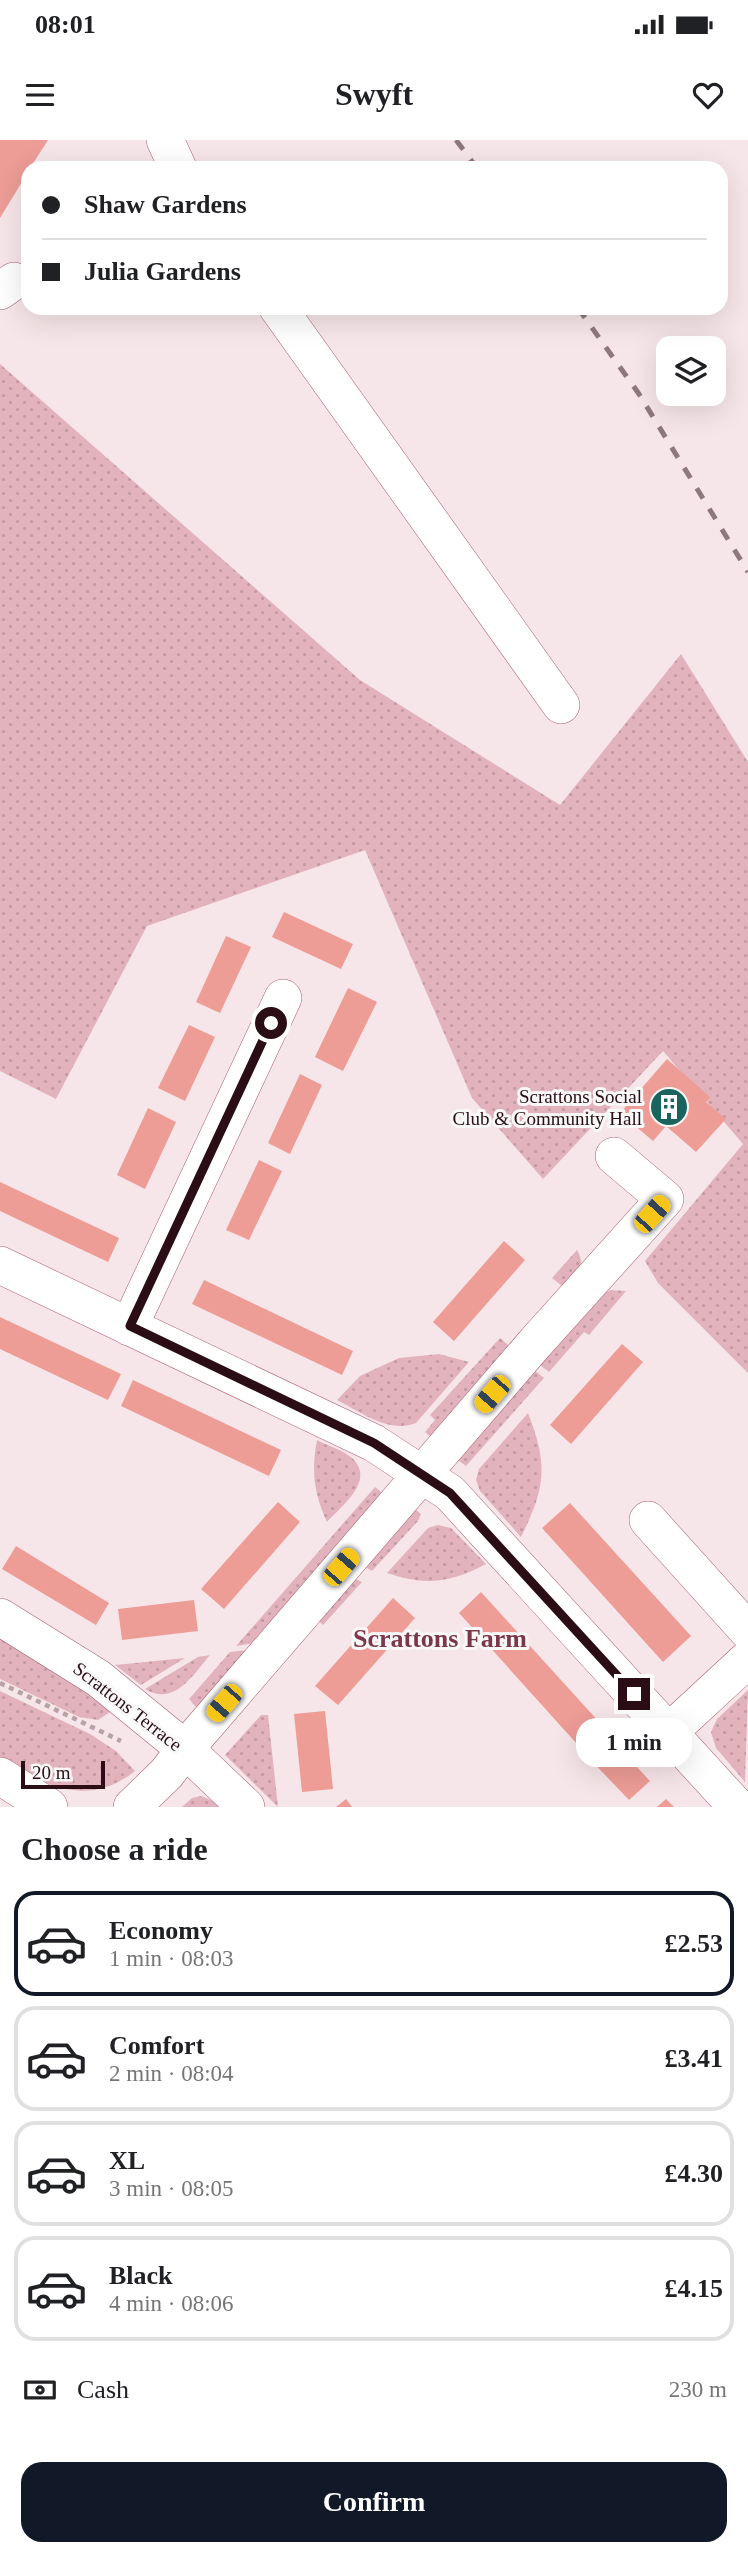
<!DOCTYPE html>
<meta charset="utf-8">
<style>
body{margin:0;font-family:"Times New Roman",serif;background:#f6f6f6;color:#202124;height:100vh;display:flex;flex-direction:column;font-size:26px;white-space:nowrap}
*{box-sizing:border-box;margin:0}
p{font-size:23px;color:#757577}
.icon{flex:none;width:38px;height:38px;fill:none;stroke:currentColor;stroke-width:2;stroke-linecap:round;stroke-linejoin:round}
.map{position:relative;height:1667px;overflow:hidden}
.drawer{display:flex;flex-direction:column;background:#fff;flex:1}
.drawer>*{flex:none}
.top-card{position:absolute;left:21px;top:21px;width:707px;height:154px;border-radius:21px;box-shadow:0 7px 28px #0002;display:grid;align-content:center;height:154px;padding:0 21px;background:#fff}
.tools{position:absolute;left:656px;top:196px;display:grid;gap:14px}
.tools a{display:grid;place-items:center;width:70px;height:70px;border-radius:14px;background:#fff;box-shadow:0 7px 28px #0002;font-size:35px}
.scale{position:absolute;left:21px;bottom:18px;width:84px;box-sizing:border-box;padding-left:7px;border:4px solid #2a0d15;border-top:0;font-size:19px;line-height:24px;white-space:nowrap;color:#2a0d15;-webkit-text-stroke:5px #f8f8f8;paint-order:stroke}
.end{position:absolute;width:32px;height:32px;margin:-16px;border:9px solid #2a0d15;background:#fff;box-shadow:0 0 0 4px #fff}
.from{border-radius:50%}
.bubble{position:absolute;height:49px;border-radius:21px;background:#fff;box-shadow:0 7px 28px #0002;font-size:23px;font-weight:700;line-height:49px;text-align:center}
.car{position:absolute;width:21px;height:42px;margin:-21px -10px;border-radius:9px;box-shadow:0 0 5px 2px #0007;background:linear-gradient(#f5c518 24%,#345 0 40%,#f5c518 0 76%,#345 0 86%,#f5c518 0)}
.top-card b{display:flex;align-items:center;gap:24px;height:66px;font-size:26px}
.top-card b+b{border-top:2px solid #e0e0e0}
.top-card i{width:18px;height:18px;background:#202124}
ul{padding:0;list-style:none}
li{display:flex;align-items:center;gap:21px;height:105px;margin:0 14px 10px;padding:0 7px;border:4px solid #e0e0e0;border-radius:21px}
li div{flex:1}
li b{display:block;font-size:26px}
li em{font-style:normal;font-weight:700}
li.on{border-color:#111827}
li>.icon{width:63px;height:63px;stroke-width:1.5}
h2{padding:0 21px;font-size:32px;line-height:84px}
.pay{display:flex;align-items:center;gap:18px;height:77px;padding:0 21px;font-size:26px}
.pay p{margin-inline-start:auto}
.cta{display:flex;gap:14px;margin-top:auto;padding:14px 21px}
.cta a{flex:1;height:80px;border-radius:21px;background:#111827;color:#fff;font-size:28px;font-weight:700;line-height:80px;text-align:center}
.status{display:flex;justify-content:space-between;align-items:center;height:49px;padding:0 35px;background:#fff;direction:ltr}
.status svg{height:19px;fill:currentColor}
header{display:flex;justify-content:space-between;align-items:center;height:91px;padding:0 21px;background:#fff;font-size:32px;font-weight:700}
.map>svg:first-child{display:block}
.grass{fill:url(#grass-dots)}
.building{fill:#ed9c96}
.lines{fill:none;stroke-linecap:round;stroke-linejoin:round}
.minor-casing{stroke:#a85e71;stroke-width:38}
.path{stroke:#b7a2a7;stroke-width:4.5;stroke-dasharray:5 5;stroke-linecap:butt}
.minor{stroke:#fff;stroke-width:37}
.rail{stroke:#8f787d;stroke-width:5;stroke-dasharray:12 12;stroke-linecap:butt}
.route{stroke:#2a0d15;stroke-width:9}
.labels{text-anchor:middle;stroke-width:6;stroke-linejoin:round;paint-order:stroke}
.poi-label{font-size:19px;fill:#2a0d15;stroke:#f8f8f8;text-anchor:end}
.street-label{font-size:19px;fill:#2a0d15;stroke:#f8f8f8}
.district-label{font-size:26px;font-weight:bold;fill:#7c374a;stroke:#f8f8f8}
</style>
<div class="status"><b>08:01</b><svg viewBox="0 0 49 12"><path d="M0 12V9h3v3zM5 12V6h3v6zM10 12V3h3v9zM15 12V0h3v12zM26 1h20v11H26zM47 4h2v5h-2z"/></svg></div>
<header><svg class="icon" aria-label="menu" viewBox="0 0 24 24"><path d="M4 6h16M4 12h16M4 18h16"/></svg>Swyft<svg class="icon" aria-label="heart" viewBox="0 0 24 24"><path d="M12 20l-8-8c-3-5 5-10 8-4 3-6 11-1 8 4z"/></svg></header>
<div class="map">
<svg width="748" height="1667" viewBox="0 0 748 1667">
<defs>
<pattern id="grass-dots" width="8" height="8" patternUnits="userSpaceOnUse" patternTransform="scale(1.75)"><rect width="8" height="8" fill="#e3b3bd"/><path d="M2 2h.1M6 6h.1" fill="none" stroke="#c399a2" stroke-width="1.8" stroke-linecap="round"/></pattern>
</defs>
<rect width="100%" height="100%" fill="#f7e6e9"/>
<path class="grass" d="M0,224L360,540L560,665L681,514L748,622V1233L658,1143L645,1121L743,1004L663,911L543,1039L472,958L365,710L147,786L56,959L0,931Z
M577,1110C587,1127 576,1136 567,1150L552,1138Z
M610,1150L626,1151L589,1195L584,1192L549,1232L539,1224L599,1156Z
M500,1198L514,1210L433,1299L425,1292L435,1280L430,1275Z
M439,1214L469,1222L416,1283C389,1294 361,1272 337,1260L360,1236L399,1218Z
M534,1230L544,1238L466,1326L459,1321L465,1306Z
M528,1273C548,1324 546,1347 521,1397L480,1351L476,1340L479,1329Z
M317,1300C328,1306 343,1310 352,1318C376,1340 342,1366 327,1382C314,1354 311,1331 317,1300Z
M375,1347L381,1352L379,1362L255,1503L236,1506Z
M415,1369L421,1374L418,1381L372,1431L360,1424Z
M438,1385L451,1388L486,1424C450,1443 426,1446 387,1433L428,1388Z
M350,1436L362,1442L323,1485L314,1477Z
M0,1490L116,1568L98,1580L79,1577L0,1539Z
M249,1510L200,1565L196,1567L189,1559L230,1512Z
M210,1515C193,1535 174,1567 145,1549L198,1517Z
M185,1518L141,1545L115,1525Z
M748,1550L745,1642L716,1608L711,1592L717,1579Z
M0,1551L90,1594L116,1611L135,1631C90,1667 47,1648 0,1619Z
M261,1575H268L278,1667L225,1615Z
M201,1656L213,1661L220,1667H182L192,1658Z"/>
<path class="building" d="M0,0H48L30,28H28V32L0,78Z
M284,772L353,804L341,829L272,797Z
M226,796L251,807L220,873L196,862Z
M348,848L377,862L343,931L315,917Z
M189,885L215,897L185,961L158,948Z
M667,919L710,957L706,962L726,979L696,1012L666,986L653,1001L620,973Z
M300,934L322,945L290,1014L268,1003Z
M148,968L176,982L145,1049L117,1035Z
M259,1020L282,1031L249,1100L226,1090Z
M0,1042L119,1098L108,1122L0,1071Z
M504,1101L525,1120L454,1201L433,1182Z
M204,1140L353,1211L342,1235L192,1164Z
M0,1177L121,1234L108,1260L0,1209Z
M622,1204L643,1222L571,1304L550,1285Z
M133,1240L281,1310L269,1336L121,1266Z
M278,1362L300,1382L224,1469L201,1449Z
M570,1363L691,1496L663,1522L542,1388Z
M16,1406L109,1463L96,1485L2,1429Z
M481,1452L600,1583L577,1604L459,1473Z
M393,1458L415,1478L338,1565L315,1546Z
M194,1460L198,1491L122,1500L118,1469Z
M325,1571L333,1649L302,1652L294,1574Z
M608,1596L650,1641L629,1660L587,1616Z
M346,1659L352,1667H336Z
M666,1659L674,1667H657Z"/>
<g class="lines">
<defs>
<path id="minor" d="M165,0L178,28
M0,151L14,141
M278,168L561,565
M0,1125L374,1303L450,1353L737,1667
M129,1187L283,858
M648,1380L748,1491
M0,1477L98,1538L185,1609L246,1667
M669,1592L748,1519
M0,1636L49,1667
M132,1667L167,1633L185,1609L536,1202L665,1059L614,1016"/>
</defs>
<use href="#minor" class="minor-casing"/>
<path class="path" d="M0,1543L121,1601"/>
<use href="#minor" class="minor"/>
<path class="rail" d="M456,0L477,28
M578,168L639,254L748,432"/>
</g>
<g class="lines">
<path class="route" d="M271,883L130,1186L374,1303L450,1353L634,1554"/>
</g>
<defs>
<symbol id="building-disc" viewBox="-11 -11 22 22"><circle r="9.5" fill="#19645c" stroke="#f8f8f8"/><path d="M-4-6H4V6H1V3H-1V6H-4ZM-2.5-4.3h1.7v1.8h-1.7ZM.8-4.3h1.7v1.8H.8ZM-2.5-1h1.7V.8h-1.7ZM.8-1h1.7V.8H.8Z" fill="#fff"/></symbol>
</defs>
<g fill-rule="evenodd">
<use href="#building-disc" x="647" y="945" width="44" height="44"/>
</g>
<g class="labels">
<g class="poi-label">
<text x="642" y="963">Scrattons Social<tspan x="642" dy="22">Club &amp; Community Hall</tspan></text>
</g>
<g class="street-label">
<text transform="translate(128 1566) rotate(38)" y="7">Scrattons Terrace</text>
</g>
<g class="district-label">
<text x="440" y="1507">Scrattons Farm</text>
</g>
</g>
</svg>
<div class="tools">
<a><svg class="icon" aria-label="layers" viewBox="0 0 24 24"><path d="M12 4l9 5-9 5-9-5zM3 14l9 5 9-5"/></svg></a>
</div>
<div class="scale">20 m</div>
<i class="end from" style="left:271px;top:883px"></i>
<i class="end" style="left:634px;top:1554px"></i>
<div class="bubble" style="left:576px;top:1578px;width:116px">1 min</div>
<i class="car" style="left:652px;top:1074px;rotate:42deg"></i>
<i class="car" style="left:492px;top:1254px;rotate:221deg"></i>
<i class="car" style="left:341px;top:1427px;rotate:41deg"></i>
<i class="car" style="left:224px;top:1563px;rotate:221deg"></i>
<div class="top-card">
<b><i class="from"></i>Shaw Gardens</b>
<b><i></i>Julia Gardens</b>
</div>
</div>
<section class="drawer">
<h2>Choose a ride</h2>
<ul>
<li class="on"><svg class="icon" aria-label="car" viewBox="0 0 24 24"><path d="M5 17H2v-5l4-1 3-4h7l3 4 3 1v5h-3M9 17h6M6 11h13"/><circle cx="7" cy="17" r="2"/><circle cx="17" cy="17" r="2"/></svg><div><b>Economy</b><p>1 min · 08:03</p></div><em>£2.53</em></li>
<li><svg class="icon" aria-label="car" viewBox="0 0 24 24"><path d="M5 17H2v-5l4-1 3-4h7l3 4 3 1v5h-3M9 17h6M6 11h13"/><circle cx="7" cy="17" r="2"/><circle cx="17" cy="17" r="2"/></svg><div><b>Comfort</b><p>2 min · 08:04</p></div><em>£3.41</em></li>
<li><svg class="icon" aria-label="car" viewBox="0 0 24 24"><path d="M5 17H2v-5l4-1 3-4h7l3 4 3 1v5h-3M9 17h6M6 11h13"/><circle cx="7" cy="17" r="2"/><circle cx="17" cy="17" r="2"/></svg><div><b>XL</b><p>3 min · 08:05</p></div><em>£4.30</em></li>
<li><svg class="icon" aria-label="car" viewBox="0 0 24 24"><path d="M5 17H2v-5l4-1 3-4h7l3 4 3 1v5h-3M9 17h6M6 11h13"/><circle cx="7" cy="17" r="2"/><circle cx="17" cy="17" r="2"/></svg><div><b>Black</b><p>4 min · 08:06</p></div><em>£4.15</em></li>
</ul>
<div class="pay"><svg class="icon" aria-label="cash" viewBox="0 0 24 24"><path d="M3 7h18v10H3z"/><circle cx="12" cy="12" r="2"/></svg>Cash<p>230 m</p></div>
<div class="cta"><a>Confirm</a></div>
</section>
